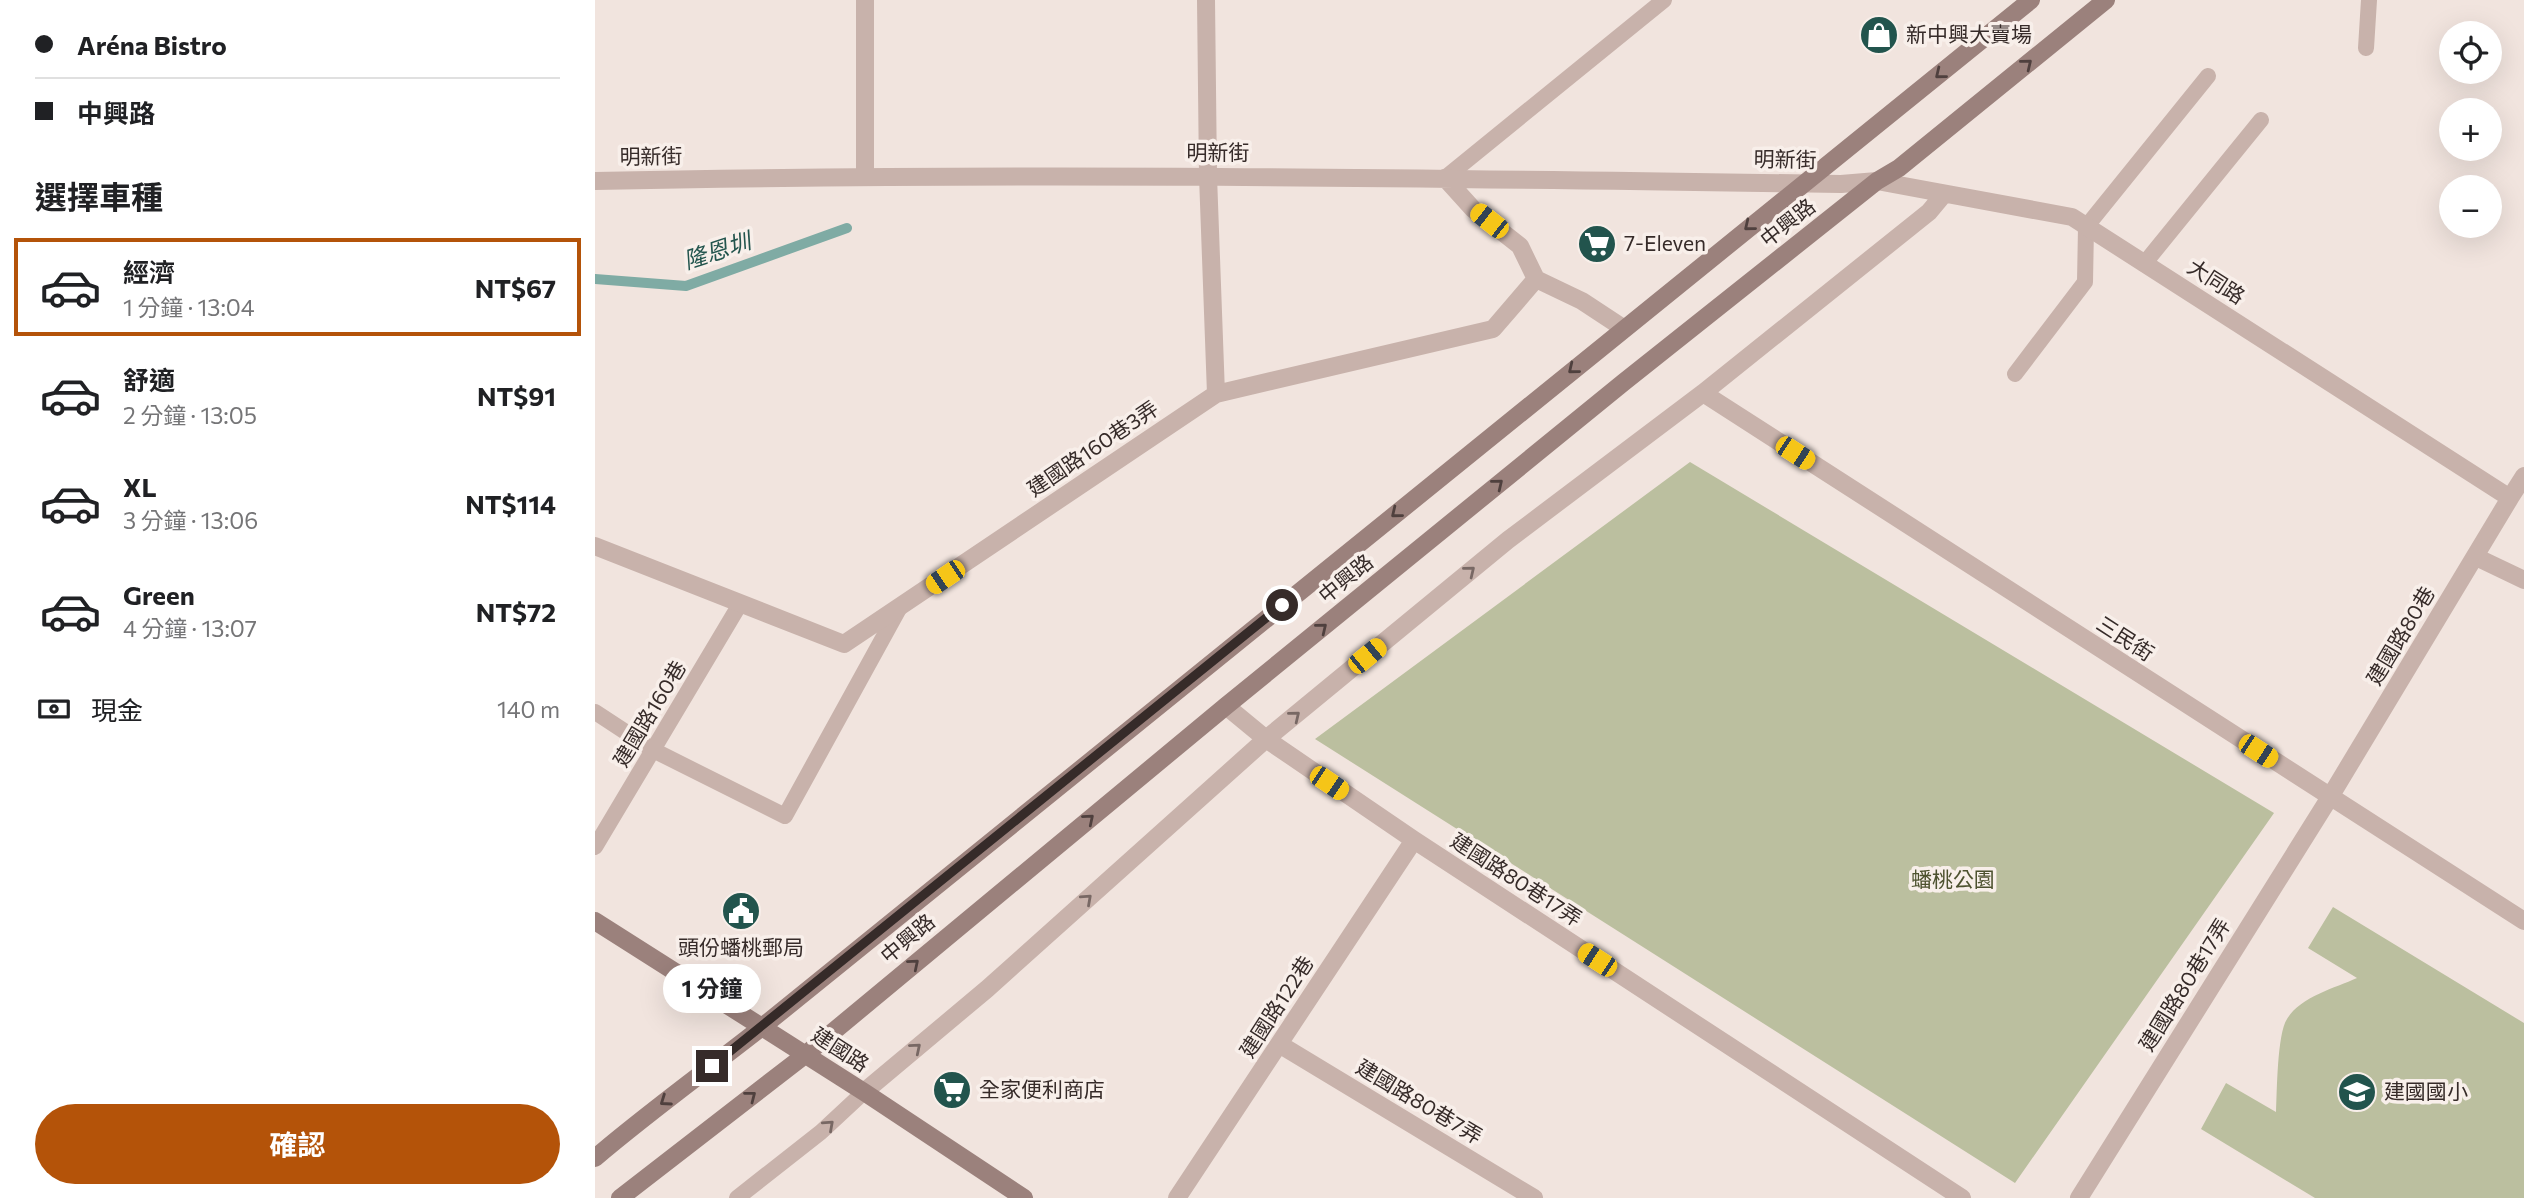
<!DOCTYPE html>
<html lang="zh-TW">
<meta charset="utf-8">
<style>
body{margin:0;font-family:Commissioner,"Noto Sans TC",sans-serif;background:#f6f6f6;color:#202124;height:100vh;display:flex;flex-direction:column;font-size:26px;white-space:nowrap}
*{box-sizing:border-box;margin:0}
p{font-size:23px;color:#757577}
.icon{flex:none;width:38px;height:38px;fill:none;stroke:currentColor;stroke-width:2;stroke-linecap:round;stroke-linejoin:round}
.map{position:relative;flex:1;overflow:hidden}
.side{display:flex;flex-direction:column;background:#fff;width:595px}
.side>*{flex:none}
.hud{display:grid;align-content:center;height:154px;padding:0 35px;background:#fff}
.tools{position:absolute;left:1844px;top:21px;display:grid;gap:14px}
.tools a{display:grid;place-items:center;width:63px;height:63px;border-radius:50%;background:#fff;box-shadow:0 7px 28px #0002;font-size:35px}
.end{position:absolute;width:32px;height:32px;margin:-16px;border:9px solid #362b29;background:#fff;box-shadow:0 0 0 4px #fff}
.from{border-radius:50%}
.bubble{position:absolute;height:49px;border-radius:24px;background:#fff;box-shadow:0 7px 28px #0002;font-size:23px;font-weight:700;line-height:49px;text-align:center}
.car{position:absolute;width:21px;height:42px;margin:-21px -10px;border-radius:9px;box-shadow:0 0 5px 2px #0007;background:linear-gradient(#f5c518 24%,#345 0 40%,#f5c518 0 76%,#345 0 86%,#f5c518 0)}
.hud b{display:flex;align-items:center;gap:24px;height:66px;font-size:26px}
.hud b+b{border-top:2px solid #e0e0e0}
.hud i{width:18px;height:18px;background:#202124}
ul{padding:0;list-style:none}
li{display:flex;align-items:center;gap:21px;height:98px;margin:0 14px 10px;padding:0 21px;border:4px solid transparent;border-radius:0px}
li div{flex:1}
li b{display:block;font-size:26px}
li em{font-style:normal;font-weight:700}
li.on{border-color:#b45309}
li>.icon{width:63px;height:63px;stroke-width:1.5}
h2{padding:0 35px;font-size:32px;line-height:84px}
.pay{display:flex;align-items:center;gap:18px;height:77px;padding:0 35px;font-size:26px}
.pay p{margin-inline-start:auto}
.button{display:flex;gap:14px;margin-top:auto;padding:14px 35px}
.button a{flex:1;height:80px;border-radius:42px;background:#b45309;color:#fff;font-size:28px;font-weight:700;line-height:80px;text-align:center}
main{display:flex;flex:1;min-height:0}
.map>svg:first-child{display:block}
.green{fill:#bbbf9f}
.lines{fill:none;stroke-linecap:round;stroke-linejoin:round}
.stream{stroke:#7faba4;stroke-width:10}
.lane{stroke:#c8b2ab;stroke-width:16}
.street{stroke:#c8b2ab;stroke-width:18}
.secondary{stroke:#9b817c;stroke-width:18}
.oneway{stroke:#4f403e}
.oneway2{stroke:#786864}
.route{stroke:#362b29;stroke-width:9}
.labels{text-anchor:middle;stroke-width:7;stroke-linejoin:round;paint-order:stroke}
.poi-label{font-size:21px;fill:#362b29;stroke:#f8efea;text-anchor:start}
.street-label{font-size:21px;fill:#362b29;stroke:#f8efea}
.park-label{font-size:21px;fill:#4d522f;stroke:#f8efea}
.water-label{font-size:23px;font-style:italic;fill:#22544d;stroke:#f8efea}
</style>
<main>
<section class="side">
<div class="hud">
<b><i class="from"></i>Aréna Bistro</b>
<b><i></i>中興路</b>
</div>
<h2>選擇車種</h2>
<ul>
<li class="on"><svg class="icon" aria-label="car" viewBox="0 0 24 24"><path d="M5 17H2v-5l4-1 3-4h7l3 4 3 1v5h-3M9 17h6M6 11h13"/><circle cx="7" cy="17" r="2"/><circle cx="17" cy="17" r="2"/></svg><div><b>經濟</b><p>1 分鐘 · 13:04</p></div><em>NT$67</em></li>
<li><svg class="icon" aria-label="car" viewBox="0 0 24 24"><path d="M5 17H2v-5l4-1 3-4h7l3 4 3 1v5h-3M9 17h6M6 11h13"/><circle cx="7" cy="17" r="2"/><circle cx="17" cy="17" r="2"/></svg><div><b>舒適</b><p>2 分鐘 · 13:05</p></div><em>NT$91</em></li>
<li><svg class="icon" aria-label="car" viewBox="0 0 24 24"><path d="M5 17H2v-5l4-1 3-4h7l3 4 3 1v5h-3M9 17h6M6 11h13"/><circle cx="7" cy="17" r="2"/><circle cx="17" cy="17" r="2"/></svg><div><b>XL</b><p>3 分鐘 · 13:06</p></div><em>NT$114</em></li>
<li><svg class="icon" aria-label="car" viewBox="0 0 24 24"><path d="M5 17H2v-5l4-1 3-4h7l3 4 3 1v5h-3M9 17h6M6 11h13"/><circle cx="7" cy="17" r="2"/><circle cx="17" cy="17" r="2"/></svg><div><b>Green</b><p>4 分鐘 · 13:07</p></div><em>NT$72</em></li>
</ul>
<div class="pay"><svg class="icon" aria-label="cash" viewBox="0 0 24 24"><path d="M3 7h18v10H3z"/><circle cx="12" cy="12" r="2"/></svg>現金<p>140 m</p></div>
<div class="button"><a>確認</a></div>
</section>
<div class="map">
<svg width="1929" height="1198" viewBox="0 0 1929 1198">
<rect width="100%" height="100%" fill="#f1e4de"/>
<path class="green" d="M1095,462L1679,813L1420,1183L720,739Z
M1738,907L1929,1023V1198H1720L1606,1129L1631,1083L1681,1112C1682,1093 1682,1034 1692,1019C1705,997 1740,988 1762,978L1713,948Z"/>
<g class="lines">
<path class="stream" d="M0,279L91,286L252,228"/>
<path class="lane" d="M1771,48L1774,0
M850,178L1069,0
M1549,264L1666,120
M1420,374L1490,282L1491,227L1613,76
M0,712L58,750L190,816L305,607
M0,847L145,604
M142,1198L226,1132L269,1092"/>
<path class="street" d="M270,0V175
M611,0L613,176L621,394
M850,178L878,209L925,246L941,279
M0,181C416,172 831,178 1246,184L1282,181L1477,217L1915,498L1929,476
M1108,393L1929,921
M0,546L249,644L621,394L898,329L941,279L987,301L1028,328
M1881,557L1929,580
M631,706L671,739L819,840L1367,1198
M684,1044L939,1198
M269,1092L392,989L671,739L913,540L1108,393L1334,212L1349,194
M582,1198L819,840
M1484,1198L1735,797L1915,498"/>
<path class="secondary" d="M0,921L269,1092L429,1198
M0,1158C54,1112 111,1071 167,1027L1436,0
M25,1198L210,1055L631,706L1029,382L1282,181L1304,168L1511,0"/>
</g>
<defs><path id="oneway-chevron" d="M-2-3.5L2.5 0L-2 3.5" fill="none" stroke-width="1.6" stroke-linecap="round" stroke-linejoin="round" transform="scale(1.75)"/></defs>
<g class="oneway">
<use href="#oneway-chevron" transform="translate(1432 64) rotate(-39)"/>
<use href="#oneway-chevron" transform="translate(1345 74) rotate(141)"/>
<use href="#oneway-chevron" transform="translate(1154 226) rotate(141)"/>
<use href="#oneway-chevron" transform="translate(978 369) rotate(141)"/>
<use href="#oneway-chevron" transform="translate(903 484) rotate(-39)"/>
<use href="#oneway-chevron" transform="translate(801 513) rotate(141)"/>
<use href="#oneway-chevron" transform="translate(727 628) rotate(-39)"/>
<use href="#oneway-chevron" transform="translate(494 819) rotate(-40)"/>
<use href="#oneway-chevron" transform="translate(319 964) rotate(-40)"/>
<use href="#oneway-chevron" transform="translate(156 1096) rotate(-38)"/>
<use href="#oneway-chevron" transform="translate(70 1101) rotate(145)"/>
</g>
<g class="oneway2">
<use href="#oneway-chevron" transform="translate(875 571) rotate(-39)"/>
<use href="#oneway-chevron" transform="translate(700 716) rotate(-39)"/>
<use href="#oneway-chevron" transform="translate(492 899) rotate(-42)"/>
<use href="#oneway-chevron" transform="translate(321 1048) rotate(-40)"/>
<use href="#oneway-chevron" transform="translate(234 1125) rotate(-42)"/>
</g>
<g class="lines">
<path class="route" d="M117,1066L687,605"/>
</g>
<defs>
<symbol id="shop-disc" viewBox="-11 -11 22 22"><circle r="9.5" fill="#22544d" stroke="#f8efea"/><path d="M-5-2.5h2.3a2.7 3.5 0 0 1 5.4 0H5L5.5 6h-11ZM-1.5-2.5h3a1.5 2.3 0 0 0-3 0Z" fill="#fff"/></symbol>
<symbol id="supermarket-disc" viewBox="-11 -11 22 22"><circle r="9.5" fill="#22544d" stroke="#f8efea"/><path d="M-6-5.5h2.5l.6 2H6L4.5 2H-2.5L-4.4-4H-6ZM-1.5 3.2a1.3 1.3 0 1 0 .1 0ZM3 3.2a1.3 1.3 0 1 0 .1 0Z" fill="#fff"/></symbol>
<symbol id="civic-disc" viewBox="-11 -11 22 22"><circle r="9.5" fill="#22544d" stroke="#f8efea"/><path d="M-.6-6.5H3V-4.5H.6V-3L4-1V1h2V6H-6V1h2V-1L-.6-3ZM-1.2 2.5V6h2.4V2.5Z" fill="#fff"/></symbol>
<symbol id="school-disc" viewBox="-11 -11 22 22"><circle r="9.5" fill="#22544d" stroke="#f8efea"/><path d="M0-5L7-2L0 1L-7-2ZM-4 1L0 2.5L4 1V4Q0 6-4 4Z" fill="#fff"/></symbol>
</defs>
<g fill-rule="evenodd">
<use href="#shop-disc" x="1262" y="13" width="44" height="44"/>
<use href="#supermarket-disc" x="980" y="222" width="44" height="44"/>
<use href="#civic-disc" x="124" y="889" width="44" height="44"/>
<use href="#supermarket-disc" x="335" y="1068" width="44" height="44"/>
<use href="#school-disc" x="1740" y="1070" width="44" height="44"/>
</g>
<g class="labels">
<g class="poi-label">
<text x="1311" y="42">新中興大賣場</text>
<text x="1029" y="251">7-Eleven</text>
<text x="146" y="955" text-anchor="middle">頭份蟠桃郵局</text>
<text x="384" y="1097">全家便利商店</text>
<text x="1789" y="1099">建國國小</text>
</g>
<g class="street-label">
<text x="623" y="160">明新街</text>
<text transform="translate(56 157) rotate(-1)" y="7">明新街</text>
<text transform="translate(1190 160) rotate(1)" y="7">明新街</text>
<text transform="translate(1193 223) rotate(-38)" y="7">中興路</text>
<text transform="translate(1621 282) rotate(33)" y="7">大同路</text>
<text transform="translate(498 449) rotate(-34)" y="7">建國路160巷3弄</text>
<text transform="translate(751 579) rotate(-39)" y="7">中興路</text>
<text transform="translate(1806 636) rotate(-59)" y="7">建國路80巷</text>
<text transform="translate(1530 639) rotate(33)" y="7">三民街</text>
<text transform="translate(55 714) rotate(-59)" y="7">建國路160巷</text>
<text transform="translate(921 880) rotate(33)" y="7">建國路80巷17弄</text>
<text transform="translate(313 939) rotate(-40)" y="7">中興路</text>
<text transform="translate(1590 985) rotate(-58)" y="7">建國路80巷17弄</text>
<text transform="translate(682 1007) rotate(-57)" y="7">建國路122巷</text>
<text transform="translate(245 1050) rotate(33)" y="7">建國路</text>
<text transform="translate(824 1102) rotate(31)" y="7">建國路80巷7弄</text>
</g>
<g class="park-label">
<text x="1358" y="887">蟠桃公園</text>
</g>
<g class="water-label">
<text transform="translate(122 251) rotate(-18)" y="8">隆恩圳</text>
</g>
</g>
</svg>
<div class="tools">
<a><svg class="icon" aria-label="locate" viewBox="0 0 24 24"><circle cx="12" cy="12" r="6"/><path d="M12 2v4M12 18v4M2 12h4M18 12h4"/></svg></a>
<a>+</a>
<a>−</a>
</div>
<i class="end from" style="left:687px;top:605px"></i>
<i class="end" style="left:117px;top:1066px"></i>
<div class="bubble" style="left:68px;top:964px;width:98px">1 分鐘</div>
<i class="car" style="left:894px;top:221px;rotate:308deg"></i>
<i class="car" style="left:1200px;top:453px;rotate:123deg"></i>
<i class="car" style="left:350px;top:577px;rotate:236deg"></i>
<i class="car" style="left:772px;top:656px;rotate:51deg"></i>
<i class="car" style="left:1663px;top:751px;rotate:123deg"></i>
<i class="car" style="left:734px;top:783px;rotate:124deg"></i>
<i class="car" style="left:1002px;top:960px;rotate:303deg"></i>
</div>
</main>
